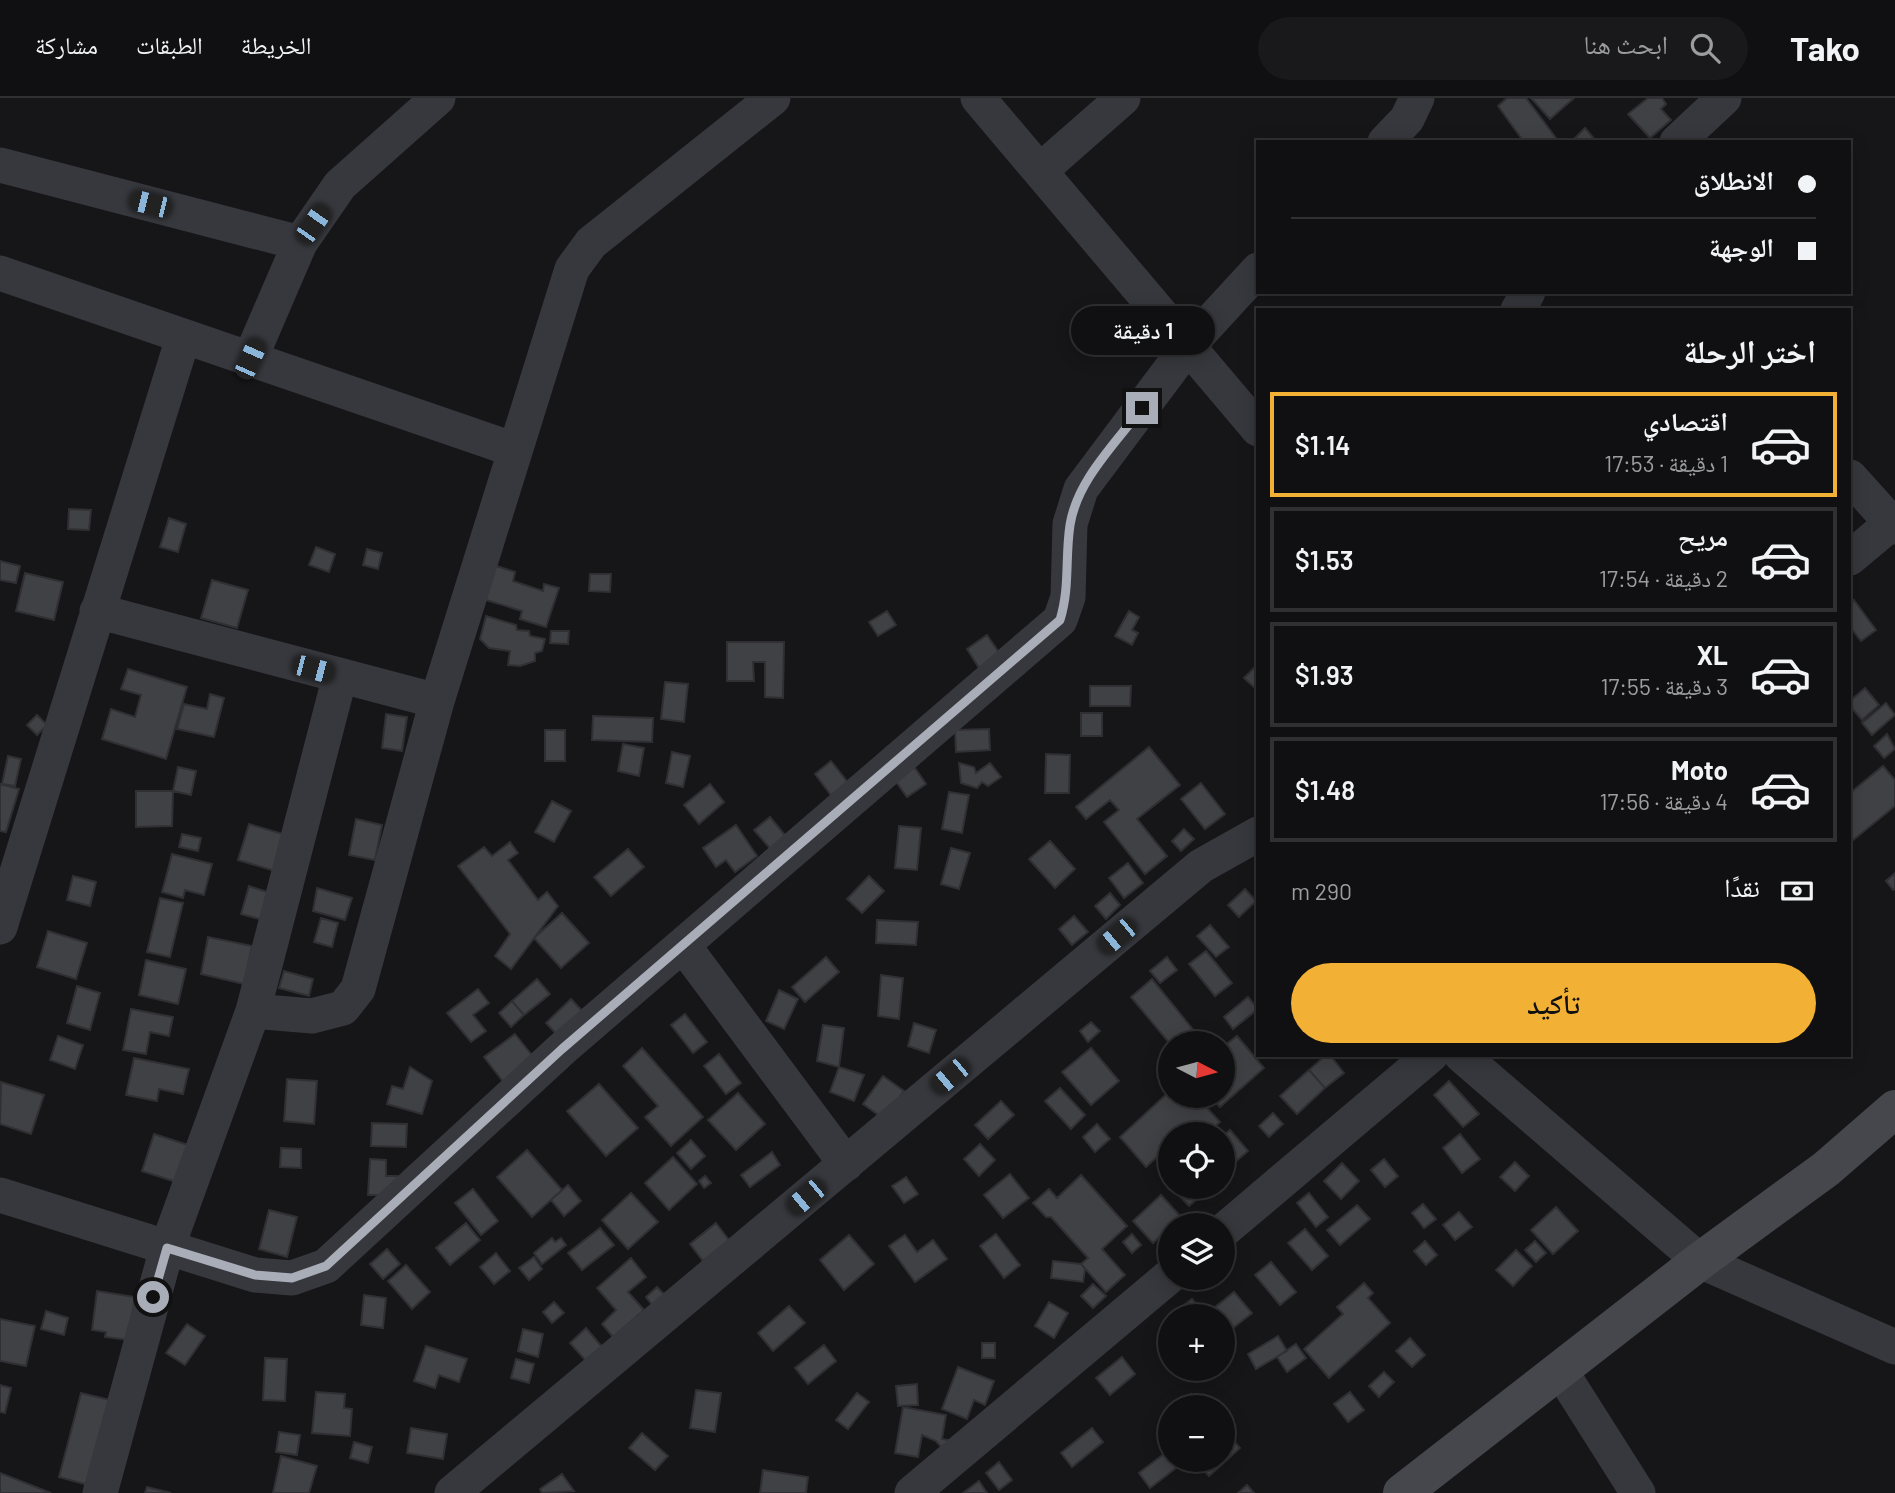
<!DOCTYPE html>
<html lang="ar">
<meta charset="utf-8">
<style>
body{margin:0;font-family:Barlow,"Noto Naskh Arabic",sans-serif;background:#19191b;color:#f1f3f6;direction:rtl;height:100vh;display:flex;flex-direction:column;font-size:26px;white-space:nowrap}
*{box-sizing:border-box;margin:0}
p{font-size:23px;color:#9c9d9f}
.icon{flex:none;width:38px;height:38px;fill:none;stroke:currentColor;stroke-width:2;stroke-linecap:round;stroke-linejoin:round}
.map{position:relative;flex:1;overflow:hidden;direction:ltr}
.details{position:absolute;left:1256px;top:210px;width:595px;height:749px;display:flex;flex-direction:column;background:#101012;border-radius:0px;box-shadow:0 4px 18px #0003,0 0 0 2px #303032;direction:rtl}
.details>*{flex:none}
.guide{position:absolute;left:1256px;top:42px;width:595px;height:154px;border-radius:0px;box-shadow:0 4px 18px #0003,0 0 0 2px #303032;direction:rtl;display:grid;align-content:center;height:154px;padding:0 35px;background:#101012}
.needle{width:46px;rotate:96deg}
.fabs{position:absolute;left:1158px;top:933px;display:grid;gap:14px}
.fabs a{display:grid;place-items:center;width:77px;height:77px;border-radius:50%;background:#101012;box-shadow:0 4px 18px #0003,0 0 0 2px #303032;font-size:35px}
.end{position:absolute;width:32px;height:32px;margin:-16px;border:9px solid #a8adb8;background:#111;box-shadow:0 0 0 4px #111}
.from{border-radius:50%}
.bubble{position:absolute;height:49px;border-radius:24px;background:#101012;box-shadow:0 4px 18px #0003,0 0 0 2px #303032;font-size:23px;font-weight:600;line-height:49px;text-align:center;direction:rtl}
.car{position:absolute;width:21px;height:42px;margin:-21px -10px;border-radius:9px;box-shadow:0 0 5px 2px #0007;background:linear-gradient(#222 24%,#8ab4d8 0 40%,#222 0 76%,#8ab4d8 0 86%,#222 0)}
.guide b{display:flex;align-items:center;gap:24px;height:66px;font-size:26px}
.guide b+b{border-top:2px solid #303032}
.guide i{width:18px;height:18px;background:#f1f3f6}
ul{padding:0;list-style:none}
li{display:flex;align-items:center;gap:21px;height:105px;margin:0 14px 10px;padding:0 21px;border:4px solid #303032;border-radius:0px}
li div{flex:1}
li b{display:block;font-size:26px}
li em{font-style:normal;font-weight:600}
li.active{border-color:#f2b134}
li>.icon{width:63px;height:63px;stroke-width:1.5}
h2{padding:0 35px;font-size:32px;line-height:84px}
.pay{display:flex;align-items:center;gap:18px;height:77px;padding:0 35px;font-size:26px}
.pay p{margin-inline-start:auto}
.button{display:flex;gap:14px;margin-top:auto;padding:14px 35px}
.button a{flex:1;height:80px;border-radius:42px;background:#f2b134;color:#111;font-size:28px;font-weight:600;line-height:80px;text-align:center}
header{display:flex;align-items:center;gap:42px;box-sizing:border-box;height:98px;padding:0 35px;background:#101012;border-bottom:2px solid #303032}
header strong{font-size:33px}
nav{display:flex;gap:38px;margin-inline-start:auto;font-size:24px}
.search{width:490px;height:63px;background:#19191b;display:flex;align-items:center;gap:18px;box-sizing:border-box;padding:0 24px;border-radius:38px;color:#9c9d9f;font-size:26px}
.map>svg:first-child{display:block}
.building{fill:#404145;stroke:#303034;stroke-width:2}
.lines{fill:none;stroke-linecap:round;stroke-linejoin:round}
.street{stroke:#37383d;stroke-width:35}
.secondary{stroke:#45474d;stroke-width:38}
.route{stroke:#a8adb8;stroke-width:9}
</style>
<header>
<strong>Tako</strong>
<div class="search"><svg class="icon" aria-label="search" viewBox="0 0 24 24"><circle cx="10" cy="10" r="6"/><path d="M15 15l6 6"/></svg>ابحث هنا</div>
<nav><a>الخريطة</a><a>الطبقات</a><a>مشاركة</a></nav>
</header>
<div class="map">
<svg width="1895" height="1395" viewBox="0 0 1895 1395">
<rect width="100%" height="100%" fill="#161618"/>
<path class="building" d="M1507,0H1526L1559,44H1524L1498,8Z
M1531,0H1574L1550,21Z
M1648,0H1662L1666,6L1661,11L1671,22L1650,40L1628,16Z
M1585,30L1596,43L1575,44L1573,42Z
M69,411L91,412L89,432L68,431Z
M169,420L186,426L178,454L160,449Z
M316,449L335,456L329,474L309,467Z
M367,451L382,455L378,471L363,467Z
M0,463L20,468L16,485L0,482Z
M484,464L515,474L513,483L543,493L544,486L559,490L546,529L520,521L522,513L473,498Z
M25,475L63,484L54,522L16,513Z
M590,476H611L610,494L589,493Z
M212,482L248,492L237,530L201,520Z
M1854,502L1876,532L1861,543L1850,529V505Z
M887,513L896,527L878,538L869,524Z
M1129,513L1139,519L1132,532L1138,535L1132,547L1115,538Z
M486,518L516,527L517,532L529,533L530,538L545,541L542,553L535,555V563L520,568L508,567L510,553L489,550L480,541Z
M551,533H569L568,546L550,545Z
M987,537L1000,556L979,570L967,551Z
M727,544H784L783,600L765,599V564H753L754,583H727Z
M1256,568L1258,570V593L1244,580Z
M128,571L187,589L166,661L102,641L111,611L135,619L141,597L121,591Z
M665,584L688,586L684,624L661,621Z
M1090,588H1131L1130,608H1090Z
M1865,590L1879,607L1862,622L1850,608V603Z
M210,596L224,600L214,639L177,631L184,606L207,611Z
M1886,605L1895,617L1872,637L1862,625Z
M1081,615H1102V638H1081Z
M386,616L407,619L402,653L382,650Z
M37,617L47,627L37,637L27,627Z
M593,618L653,620L652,644L592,642Z
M989,631L990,652L956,654L955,632Z
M545,632H565V663H545Z
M1887,636L1895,651L1884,660L1874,648Z
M623,646L644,650L639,678L618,673Z
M1149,649L1180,687L1137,721L1167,758L1145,776L1104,724L1119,712L1110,702L1086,721L1076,709Z
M672,654L690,658L683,689L666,685Z
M1046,656L1070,657L1069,695H1045Z
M8,658L21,661L15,688L2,686Z
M831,663L850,687L833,700L815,676Z
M959,665L974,669L976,675L990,665L1001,679L988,688L982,684L977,690L961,685Z
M913,667L926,686L907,699L894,681Z
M1883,668L1895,682V708L1852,743L1850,695Z
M178,669L196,673L191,697L173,693Z
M1201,685L1225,716L1205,731L1181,701Z
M0,686L19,691L6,734L0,733Z
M710,686L724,704L699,726L684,707Z
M136,693H173L172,728L136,729Z
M949,694L969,697L962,735L942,731Z
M552,703L571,713L554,744L535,734Z
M770,719L789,742L774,755L754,732Z
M356,721L382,727L375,762L349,757Z
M249,726L286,737L275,773L238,762Z
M736,727L757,758L735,774L726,762L716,769L703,750Z
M899,728L921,730L917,772L895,770Z
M1184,731L1194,741L1181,753L1172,743Z
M182,736L201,740L198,753L179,749Z
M1050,743L1075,771L1055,790L1029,761Z
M510,744L518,755L508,762L538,802L547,794L558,808L511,871L495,858L510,836L458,768L484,749L492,758Z
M951,750L970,755L959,791L941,786Z
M628,751L644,769L611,798L594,779Z
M172,756L212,766L204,797L185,792L183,800L162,794Z
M1128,765L1143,785L1124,800L1109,780Z
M1895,775V791L1893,792L1886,783Z
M73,778L96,784L90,808L67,802Z
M869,778L884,793L862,815L847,801Z
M249,788L270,795L263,822L241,816Z
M317,790L352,800L345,822L313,813Z
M1245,791L1256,803L1239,819L1228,807Z
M1110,795L1120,807L1106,821L1095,808Z
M160,800L183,805L170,859L147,854Z
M562,815L589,845L561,870L534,840Z
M1074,818L1088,834L1072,847L1059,831Z
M321,820L338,825L332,849L314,844Z
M877,822L918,824L916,847L876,845Z
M1210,827L1229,849L1216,859L1197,838Z
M48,833L87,845L76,881L37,869Z
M208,839L252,848L244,886L201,876Z
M1206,853L1232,885L1215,898L1189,866Z
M826,859L839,874L805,904L792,889Z
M1167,859L1177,872L1160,885L1150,873Z
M146,862L186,871L178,906L139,897Z
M284,873L313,881L309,898L279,890Z
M881,877L903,880L899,921L878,918Z
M537,881L550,896L524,917L512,903Z
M1152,881L1195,934L1181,945L1171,947L1131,899Z
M77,888L100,895L90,932L67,925Z
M478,891L489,905L473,917L486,933L471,944L447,915Z
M779,892L798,901L784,931L766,923Z
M1248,899L1258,911L1233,931L1224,919Z
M571,901L587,918L562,942L546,925Z
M512,903L524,917L511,929L499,915Z
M131,911L173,919L169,938L150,934L146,956L123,952Z
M685,916L707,944L693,955L671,927Z
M1091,924L1100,933L1088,944L1080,933Z
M914,925L936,932L929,955L908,948Z
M823,927L844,930L839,969L817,963Z
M515,936L539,966L508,990L484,959Z
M58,938L83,947L75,971L50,962Z
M1237,938L1264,970L1220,1009L1210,998H1223V949Z
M642,950L703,1019L671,1048L645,1019L658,1008L623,968Z
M1091,950L1119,983L1091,1007L1062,974Z
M719,956L741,985L726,996L704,968Z
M1326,957H1330L1344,975L1325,990L1309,972Z
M134,960L189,971L183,996L159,991L157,1003L126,997Z
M1171,963V984L1160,972Z
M410,969L432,983L422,1016L387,1006L392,988L403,991Z
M839,969L864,977L854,1003L830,994Z
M1309,972L1325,990L1297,1016L1280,998Z
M883,978L904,993L884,1021L863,1006Z
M287,981L317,983L314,1026L284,1023Z
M1449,983L1479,1016L1463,1029L1434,997Z
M1,984L44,997L31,1036L0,1026Z
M599,986L638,1030L606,1058L567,1013Z
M1060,990L1085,1017L1071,1031L1045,1003Z
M1171,992V998H1196L1220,1024L1207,1036H1189L1185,1032L1181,1036H1171V1046L1146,1069L1120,1039Z
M738,995L765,1026L736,1052L708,1022Z
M1001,1003L1014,1017L988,1041L975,1027Z
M1273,1015L1283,1026L1269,1039L1259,1028Z
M372,1025L407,1026L406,1049L371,1048Z
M1097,1026L1110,1041L1095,1054L1083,1039Z
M1230,1032L1248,1053L1235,1064L1223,1051V1038Z
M154,1036L191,1048L179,1085L142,1073Z
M1460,1036L1480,1061L1462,1075L1443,1050Z
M691,1042L705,1058L691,1071L677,1055Z
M980,1046L995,1062L979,1078L964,1061Z
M281,1050L301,1051V1070L280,1069Z
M527,1052L562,1092L532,1119L497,1079Z
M772,1054L780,1067L750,1089L741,1077Z
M1223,1057L1233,1068L1223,1078Z
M673,1059L697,1086L669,1112L645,1085Z
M370,1061L386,1062V1078H397L396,1097H368Z
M1384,1061L1398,1078L1385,1089L1371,1072Z
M1515,1064L1529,1078L1515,1093L1500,1079Z
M1342,1065L1359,1083L1341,1101L1324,1083Z
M1010,1076L1029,1100L1003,1120L984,1097Z
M1081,1077L1127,1128L1102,1151L1125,1177L1106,1194L1081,1166L1088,1160L1051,1119H1046L1033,1105L1049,1091L1057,1100Z
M705,1078L711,1085L704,1090L699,1083Z
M906,1079L918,1096L904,1105L892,1088Z
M568,1087L581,1103L564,1118L551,1102Z
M1182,1088H1208L1209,1090L1189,1108L1176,1094Z
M473,1091L498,1123L481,1137L455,1105Z
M631,1095L658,1124L628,1151L602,1122Z
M1309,1095L1328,1119L1316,1129L1297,1105Z
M1161,1097L1181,1119L1153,1145L1133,1123Z
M1423,1106L1436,1121L1424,1130L1412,1115Z
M1357,1107L1370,1121L1340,1147L1327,1132Z
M1556,1109L1578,1133L1553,1156L1531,1132Z
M269,1112L297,1119L287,1159L259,1151Z
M1459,1114L1472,1129L1455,1142L1443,1127Z
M466,1125L480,1142L450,1167L436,1150Z
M716,1125L729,1142L703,1163L690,1146Z
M600,1130L614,1147L582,1172L568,1155Z
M1305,1131L1328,1158L1312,1172L1288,1145Z
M996,1136L1020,1167L1004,1180L980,1148Z
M1132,1136L1141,1147L1132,1155L1123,1144Z
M849,1137L874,1166L844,1192L820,1162Z
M905,1137L917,1154L933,1142L947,1161L915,1184L889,1148Z
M552,1140L555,1144L561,1140L566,1147L542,1166L534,1155Z
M1425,1143L1437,1157L1426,1167L1414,1153Z
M1535,1143L1546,1155L1536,1164L1525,1152Z
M387,1151L400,1166L383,1181L370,1166Z
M1516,1152L1532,1168L1513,1188L1496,1172Z
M496,1155L510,1173L494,1186L480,1169Z
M534,1159L542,1171L529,1182L519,1170Z
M631,1160L646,1179L628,1194L644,1212L613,1239L602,1226L616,1212L597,1190Z
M1053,1163L1081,1166L1085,1171L1083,1184L1051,1180Z
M1271,1164L1296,1194L1280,1207L1255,1177Z
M406,1167L430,1194L412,1211L388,1183Z
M1364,1185L1373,1195L1368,1200L1390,1225L1329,1280L1304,1251L1343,1216L1337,1209Z
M1093,1186L1106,1198L1093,1210L1081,1198Z
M657,1189L665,1197L653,1208L646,1199Z
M97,1193L135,1199L129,1242L105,1239L106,1234L92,1232Z
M1234,1194L1252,1215L1223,1238V1218H1185L1179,1211L1192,1201L1205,1217Z
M364,1197L386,1200L383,1230L361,1227Z
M554,1204L564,1215L552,1225L543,1214Z
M1049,1204L1068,1215L1054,1240L1035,1228Z
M789,1208L805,1225L773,1253L758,1235Z
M46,1213L68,1220L64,1237L41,1231Z
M0,1221L35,1228L26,1268L0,1263Z
M187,1226L205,1238L185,1267L166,1255Z
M586,1230L603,1250L587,1264L570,1245Z
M523,1231L543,1236L538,1259L518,1253Z
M1278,1238L1287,1253L1256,1271L1248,1256Z
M1410,1240L1425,1257L1412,1269L1396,1253Z
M982,1245H995V1260H982Z
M1296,1246L1306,1260L1287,1274L1277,1259Z
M824,1247L836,1263L808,1286L795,1270Z
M426,1248L467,1261L459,1284L439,1277L435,1290L414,1283Z
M1122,1259L1135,1276L1110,1297L1096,1280Z
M265,1260L287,1261L285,1303L263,1302Z
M516,1261L534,1266L529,1285L511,1280Z
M958,1269L994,1283L985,1307L974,1302L967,1321L942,1311Z
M1384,1274L1394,1284L1379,1299L1369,1288Z
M917,1286L918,1307L898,1308L896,1288Z
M0,1287L11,1290L5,1315L0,1314Z
M696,1292L721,1295L715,1334L690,1330Z
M316,1294L345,1296L344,1310L352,1311L350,1338L312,1335Z
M1350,1294L1364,1312L1348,1324L1334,1306Z
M81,1295L110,1302L88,1387L59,1379Z
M857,1295L869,1304L848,1331L836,1322Z
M1191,1296L1202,1309H1176Z
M903,1309L946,1317L942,1341L948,1342L946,1355L936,1343L922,1337L918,1359L895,1355Z
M1171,1313V1336L1160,1323Z
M411,1330L447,1336L443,1361L407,1355Z
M1092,1330L1103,1344L1072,1369L1061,1355Z
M1223,1331L1240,1350L1209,1378L1194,1362H1223Z
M279,1334L300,1337L297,1357L276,1354Z
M642,1335L668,1358L655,1372L629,1350Z
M354,1344L372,1349L368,1365L350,1360Z
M1169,1352L1171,1362H1177L1180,1367L1150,1390L1139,1375Z
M281,1358L317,1368L309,1395H273Z
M999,1364L1012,1382L999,1392L986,1375Z
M763,1372L808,1379L806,1395H760Z
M0,1375L51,1395H0Z
M562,1376L574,1393L542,1395L540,1391Z
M979,1383L987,1395H963Z
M1247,1387L1254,1395H1238Z
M147,1389L171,1395H145Z"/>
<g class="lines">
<path class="street" d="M978,0L1258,331
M1385,44L1407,21L1417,0
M1677,44L1724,0
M0,67L300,145
M1041,72L1123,0
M0,175L515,352
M1518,212L1528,194
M250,261L300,145L340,87L438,0
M1850,379L1895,429
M1850,460L1895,422
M97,513L437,603
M0,829L183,240
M683,847L846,1066
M253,913L312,918L343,910L358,891L437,603L572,171L591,145L773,0
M1461,957L1700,1163L1895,1249
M0,1097L255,1177L292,1180L326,1168L562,951L1060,522L1068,499L1070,426L1081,391L1188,248L1258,172
M1223,1133L1431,957
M1560,1272L1638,1395
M100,1395L167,1150L253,913L340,578
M452,1395L1201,768L1258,736
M912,1395L1171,1177"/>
<path class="secondary" d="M1402,1395L1700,1163L1826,1071L1895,1011"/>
</g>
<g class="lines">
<path class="route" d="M153,1199L167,1150L255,1177L292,1180L326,1168L562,951L1060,522C1070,490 1065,460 1070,427C1077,382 1116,345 1142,310"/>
</g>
</svg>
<div class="fabs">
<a><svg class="needle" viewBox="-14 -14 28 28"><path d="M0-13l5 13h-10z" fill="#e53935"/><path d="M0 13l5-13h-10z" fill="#9c9d9f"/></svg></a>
<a><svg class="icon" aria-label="locate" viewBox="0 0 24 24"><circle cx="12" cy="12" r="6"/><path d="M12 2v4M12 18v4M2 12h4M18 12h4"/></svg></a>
<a><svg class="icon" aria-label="layers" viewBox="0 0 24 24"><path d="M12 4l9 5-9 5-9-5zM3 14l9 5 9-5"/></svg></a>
<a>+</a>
<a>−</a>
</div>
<i class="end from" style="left:153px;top:1199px"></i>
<i class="end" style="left:1142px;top:310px"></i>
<div class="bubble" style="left:1071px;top:208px;width:144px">1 دقيقة</div>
<i class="car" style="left:150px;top:106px;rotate:284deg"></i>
<i class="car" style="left:313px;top:126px;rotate:35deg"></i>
<i class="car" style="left:250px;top:261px;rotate:24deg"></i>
<i class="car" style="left:313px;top:571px;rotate:105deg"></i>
<i class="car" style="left:1117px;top:838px;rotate:230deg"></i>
<i class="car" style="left:950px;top:978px;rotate:230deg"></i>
<i class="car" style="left:806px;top:1099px;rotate:230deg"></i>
<div class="guide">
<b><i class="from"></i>الانطلاق</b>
<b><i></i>الوجهة</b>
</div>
<section class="details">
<h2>اختر الرحلة</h2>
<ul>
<li class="active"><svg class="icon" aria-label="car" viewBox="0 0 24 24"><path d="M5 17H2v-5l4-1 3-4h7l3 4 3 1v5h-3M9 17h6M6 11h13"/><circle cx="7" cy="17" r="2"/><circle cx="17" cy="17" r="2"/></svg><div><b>اقتصادي</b><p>1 دقيقة · 17:53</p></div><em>$1.14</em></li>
<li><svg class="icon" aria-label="car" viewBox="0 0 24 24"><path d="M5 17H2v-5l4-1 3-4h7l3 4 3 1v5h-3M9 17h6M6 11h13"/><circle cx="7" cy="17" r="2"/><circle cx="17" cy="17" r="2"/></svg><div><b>مريح</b><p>2 دقيقة · 17:54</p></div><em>$1.53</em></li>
<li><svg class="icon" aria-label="car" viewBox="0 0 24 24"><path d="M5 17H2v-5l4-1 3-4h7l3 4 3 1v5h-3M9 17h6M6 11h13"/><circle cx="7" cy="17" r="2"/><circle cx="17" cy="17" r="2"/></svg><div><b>XL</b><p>3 دقيقة · 17:55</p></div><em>$1.93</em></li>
<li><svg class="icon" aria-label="car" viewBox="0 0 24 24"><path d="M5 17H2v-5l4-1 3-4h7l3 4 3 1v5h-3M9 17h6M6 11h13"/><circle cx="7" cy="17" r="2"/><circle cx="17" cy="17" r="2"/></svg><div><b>Moto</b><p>4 دقيقة · 17:56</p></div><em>$1.48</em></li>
</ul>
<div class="pay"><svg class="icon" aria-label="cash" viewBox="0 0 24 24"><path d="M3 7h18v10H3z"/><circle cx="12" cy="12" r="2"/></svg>نقدًا<p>290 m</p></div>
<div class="button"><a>تأكيد</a></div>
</section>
</div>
